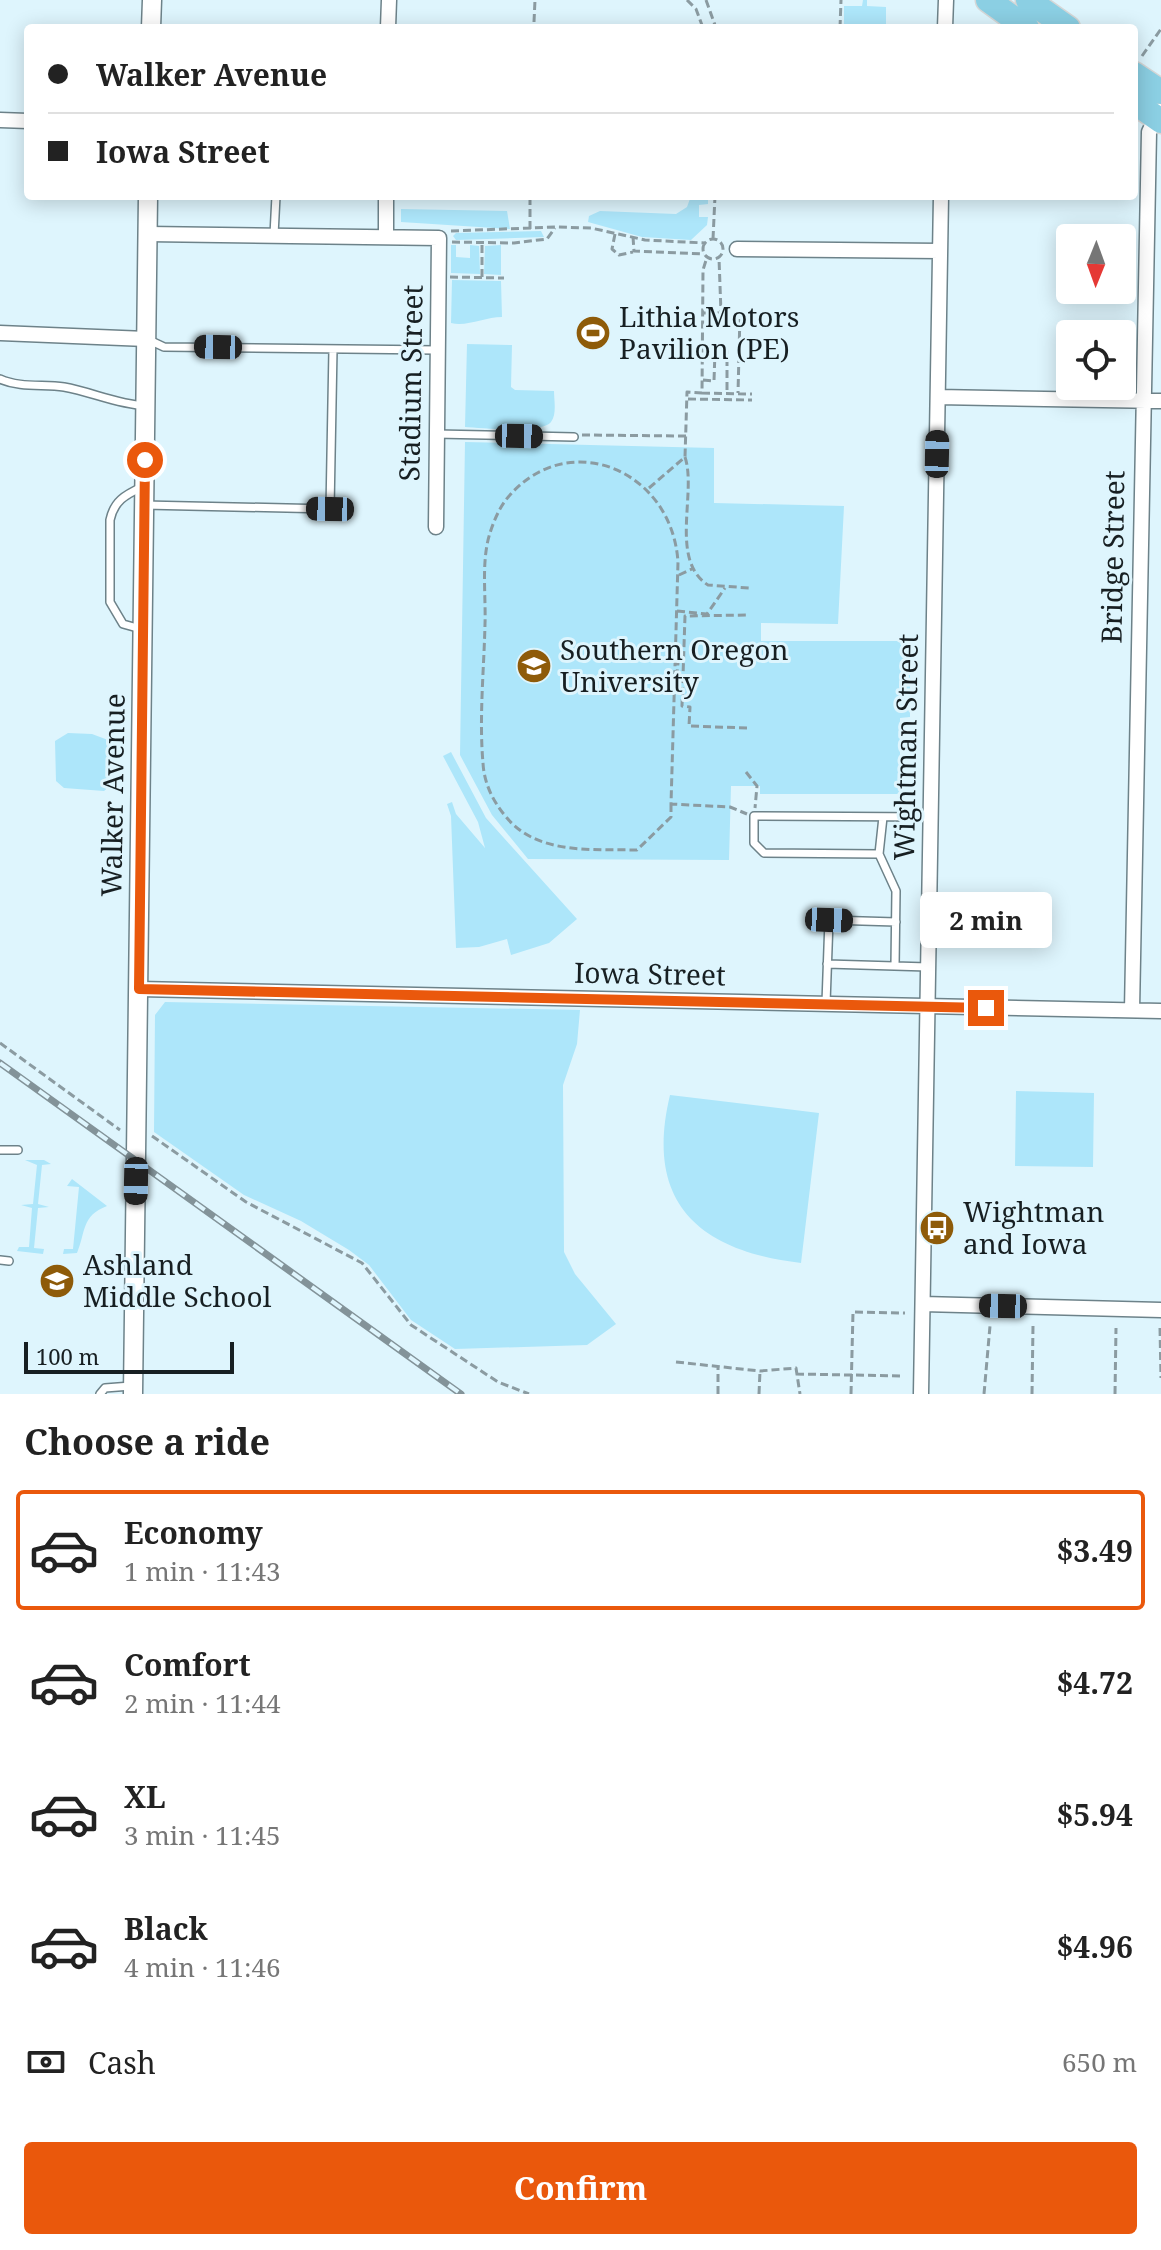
<!DOCTYPE html>
<meta charset="utf-8">
<style>
body{margin:0;font-family:"Noto Serif",serif;background:#f6f6f6;color:#222;height:100vh;display:flex;flex-direction:column;font-size:30px;white-space:nowrap}
*{box-sizing:border-box;margin:0}
p{font-size:26px;color:#767676}
.icon{flex:none;width:44px;height:44px;fill:none;stroke:currentColor;stroke-width:2;stroke-linecap:round;stroke-linejoin:round}
.map{position:relative;height:1394px;overflow:hidden}
.details{display:flex;flex-direction:column;background:#fff;flex:1}
.details>*{flex:none}
.top-card{position:absolute;left:24px;top:24px;width:1114px;height:176px;border-radius:8px;box-shadow:0 4px 20px #0003;display:grid;align-content:center;height:176px;padding:0 24px;background:#fff}
.needle{width:52px;rotate:181deg}
.fabs{position:absolute;left:1056px;top:224px;display:grid;gap:16px}
.fabs a{display:grid;place-items:center;width:80px;height:80px;border-radius:8px;background:#fff;box-shadow:0 4px 20px #0003;font-size:40px}
.scale{position:absolute;left:24px;bottom:20px;width:210px;box-sizing:border-box;padding-left:8px;border:4px solid #171f22;border-top:0;font-size:22px;line-height:28px;white-space:nowrap;color:#171f22;-webkit-text-stroke:6px #def5fd;paint-order:stroke}
.end{position:absolute;width:36px;height:36px;margin:-18px;border:10px solid #ea580c;background:#fff;box-shadow:0 0 0 4px #fff}
.from{border-radius:50%}
.bubble{position:absolute;height:56px;border-radius:8px;background:#fff;box-shadow:0 4px 20px #0003;font-size:26px;font-weight:700;line-height:56px;text-align:center}
.car{position:absolute;width:24px;height:48px;margin:-24px -12px;border-radius:10px;box-shadow:0 0 6px 2px #0007;background:linear-gradient(#222 24%,#8ab4d8 0 40%,#222 0 76%,#8ab4d8 0 86%,#222 0)}
.top-card b{display:flex;align-items:center;gap:28px;height:76px;font-size:30px}
.top-card b+b{border-top:2px solid #e0e0e0}
.top-card i{width:20px;height:20px;background:#222}
ul{padding:0;list-style:none}
li{display:flex;align-items:center;gap:24px;height:120px;margin:0 16px 12px;padding:0 8px;border:4px solid transparent;border-radius:8px}
li div{flex:1}
li b{display:block;font-size:30px}
li em{font-style:normal;font-weight:700}
li.on{border-color:#ea580c}
li>.icon{width:72px;height:72px;stroke-width:1.5}
h2{padding:0 24px;font-size:36px;line-height:96px}
.pay{display:flex;align-items:center;gap:20px;height:88px;padding:0 24px;font-size:30px}
.pay p{margin-inline-start:auto}
.button{display:flex;gap:16px;margin-top:auto;padding:16px 24px}
.button a{flex:1;height:92px;border-radius:8px;background:#ea580c;color:#fff;font-size:32px;font-weight:700;line-height:92px;text-align:center}
.map>svg:first-child{display:block}
.green{fill:#ade6fa}
.lines{fill:none;stroke-linecap:round;stroke-linejoin:round}
.service-casing{stroke:#6d8289;stroke-width:10}
.minor-casing{stroke:#6d8289;stroke-width:17}
.tertiary-casing{stroke:#6d8289;stroke-width:21}
.primary-casing{stroke:#d5d7d7;stroke-width:27}
.path{stroke:#8b9ba1;stroke-width:3;stroke-dasharray:8 4;stroke-linecap:butt}
.service{stroke:#fff;stroke-width:7}
.minor{stroke:#fff;stroke-width:14}
.tertiary{stroke:#fff;stroke-width:18}
.primary{stroke:#8bcfe3;stroke-width:24}
.rail-casing{stroke:#839399;stroke-width:7}
.rail{stroke:#def5fd;stroke-width:4;stroke-dasharray:12;stroke-linecap:butt}
.route{stroke:#ea580c;stroke-width:10}
.labels{text-anchor:middle;stroke-width:6;stroke-linejoin:round;paint-order:stroke}
.poi-label{font-size:28px;fill:#171f22;stroke:#def5fd;text-anchor:start}
.street-label{font-size:28px;fill:#171f22;stroke:#def5fd}
</style>
<div class="map">
<svg width="1161" height="1394" viewBox="0 0 1161 1394">
<rect width="100%" height="100%" fill="#def5fd"/>
<path class="green" d="M863,0H867V6L886,7V28H844V6H862Z
M691,196H708V204L699,205V217H708L707,225L691,240L642,237L588,222L589,216L600,211L676,214L687,207Z
M401,209L507,211L510,229L401,222Z
M541,231L544,237L456,240L453,236L456,233Z
M451,245H456V257L470,258V245L479,246L480,274L451,273Z
M501,245V275L484,274L485,246Z
M452,280L501,281L502,317C485,317 467,327 451,323Z
M467,344L512,345L511,387L515,390L554,391C554,400 557,414 551,422C542,434 482,428 465,427Z
M465,442L714,448V503L844,506L838,624L761,623V641H910V717L900,718V794H760V786H731L729,860L528,859L492,815L460,755Z
M68,733L92,734L108,740L111,785L104,791L64,788L56,781L55,741Z
M451,752L486,818L577,919L549,943L511,955L507,939L479,947L456,948L451,816L447,804L452,802L456,814L485,848L478,822L443,756Z
M165,1002L580,1010L577,1044L563,1085L564,1252L575,1274L616,1324L587,1345L455,1349L411,1320L369,1265L349,1250L301,1221L244,1195L154,1132L155,1015Z
M1016,1091L1094,1093L1093,1167L1015,1166Z
M670,1095L819,1113L801,1263C699,1251 644,1203 670,1095Z
M25,1160H44L51,1164L42,1165L38,1204L49,1207L38,1208L34,1248L44,1249L43,1254L17,1251L19,1247H29L32,1208L21,1205L33,1204L37,1165Z
M72,1179L107,1206C81,1216 86,1232 77,1253L63,1254L64,1249H73L79,1187L67,1186Z"/>
<g class="lines">
<defs>
<path id="service" d="M274,235L276,196
M149,340L164,347L437,350
M0,379C20,388 43,384 64,387C92,392 116,404 146,406
M436,434L574,437
M144,505L330,509L333,349
M141,629L123,624L110,602V520C114,501 125,495 142,487
M879,854L883,817
M827,964L928,967
M895,966L896,891L879,854L764,853L754,843V816L931,817
M826,1003L829,920L896,922
M0,1150H18
M0,1260L9,1261
M100,1394L105,1388L131,1386"/>
<path id="minor" d="M388,28L389,0
M945,28L946,0
M0,120L28,121
M148,234L439,238L436,527
M386,237V196
M737,249L940,251
M0,333L146,339
M938,397L1161,401
M139,989L1161,1011
M1132,1010L1149,132L1159,111
M923,1304L1161,1310
M921,1394L941,196"/>
<path id="tertiary" d="M151,28L152,0
M133,1394L148,196"/>
<path id="primary" d="M988,0L1027,28
M1028,0L1068,28
M1134,74L1161,92
M1134,102L1161,121"/>
</defs>
<use href="#service" class="service-casing"/>
<use href="#minor" class="minor-casing"/>
<use href="#tertiary" class="tertiary-casing"/>
<use href="#primary" class="primary-casing"/>
<path class="path" d="M687,0L696,9L703,28
M706,0L716,28
M534,22L535,0
M840,28L841,0
M1142,56L1161,29
M530,197V230
M451,231L556,227L591,228L645,240L705,243
M615,234L612,249L619,255L633,252
M633,237L634,251L704,254
M713,239L715,196
M703 249a10 10 0 1 1 20 0a10 10 0 1 1-20 0Z
M452,242L514,243L547,239L555,228
M450,277L504,278
M482,277V242
M704,313H721L719,258
M721,313L740,314L738,393
M703,380L714,381L715,351H727V393
M702,393L752,394
M688,399L752,400
M582,435L686,436
M685,457C697,493 669,560 708,585L749,588
M649,488L685,457L687,392L702,393L703,270L707,257
M679,575L694,568
M677,611L707,614L725,588
M676,646L679,653L677,673
M747,728L689,726L690,707L682,706L685,616L749,615
M746,772L757,786L755,808
M671,804V817L637,850C593,849 538,855 507,818C493,802 484,783 483,763C479,718 484,669 485,624C486,595 481,561 490,533C493,523 499,509 505,501C564,425 672,468 678,562L671,804L730,807L747,814
M0,1043L120,1130
M152,1136L246,1202L362,1263L411,1325L498,1382L529,1394
M1160,1328L1161,1378
M676,1362L760,1371L796,1368L800,1394
M796,1374L904,1376
M718,1394V1366
M759,1394L760,1371
M851,1394L853,1312L905,1313
M984,1394L990,1326
M1032,1394L1033,1326
M1115,1394L1116,1328"/>
<use href="#service" class="service"/>
<use href="#minor" class="minor"/>
<use href="#tertiary" class="tertiary"/>
<use href="#primary" class="primary"/>
<defs>
<path id="rail" d="M0,1063L461,1394"/>
</defs>
<use href="#rail" class="rail-casing"/>
<use href="#rail" class="rail"/>
</g>
<g class="lines">
<path class="route" d="M145,460L139,989L986,1008"/>
</g>
<defs>
<symbol id="stadium-disc" viewBox="-11 -11 22 22"><circle r="9.5" fill="#8e5b09" stroke="#def5fd"/><path d="M0-5a6.5 5 0 1 0 0 10a6.5 5 0 1 0 0-10ZM-3.5-1.8h7v3.6h-7Z" fill="#fff"/></symbol>
<symbol id="university-disc" viewBox="-11 -11 22 22"><circle r="9.5" fill="#8e5b09" stroke="#def5fd"/><path d="M0-5L7-2L0 1L-7-2ZM-4 1L0 2.5L4 1V4Q0 6-4 4Z" fill="#fff"/></symbol>
<symbol id="bus-disc" viewBox="-11 -11 22 22"><circle r="9.5" fill="#8e5b09" stroke="#def5fd"/><path d="M-5-6H5V4H4V6H2V4H-2V6H-4V4H-5ZM-3.5-4V0h7V-4ZM-3.5 1.2v1.5H-2V1.2ZM2 1.2v1.5H3.5V1.2Z" fill="#fff"/></symbol>
<symbol id="school-disc" viewBox="-11 -11 22 22"><circle r="9.5" fill="#8e5b09" stroke="#def5fd"/><path d="M0-5L7-2L0 1L-7-2ZM-4 1L0 2.5L4 1V4Q0 6-4 4Z" fill="#fff"/></symbol>
</defs>
<g fill-rule="evenodd">
<use href="#stadium-disc" x="573" y="313" width="40" height="40"/>
<use href="#university-disc" x="514" y="646" width="40" height="40"/>
<use href="#bus-disc" x="917" y="1208" width="40" height="40"/>
<use href="#school-disc" x="37" y="1261" width="40" height="40"/>
</g>
<g class="labels">
<g class="poi-label">
<text x="619" y="327">Lithia Motors<tspan x="619" dy="32">Pavilion (PE)</tspan></text>
<text x="560" y="660">Southern Oregon<tspan x="560" dy="32">University</tspan></text>
<text x="963" y="1222">Wightman<tspan x="963" dy="32">and Iowa</tspan></text>
<text x="83" y="1275">Ashland<tspan x="83" dy="32">Middle School</tspan></text>
</g>
<g class="street-label">
<text transform="translate(411 383) rotate(-89)" y="10">Stadium Street</text>
<text transform="translate(1113 557) rotate(-89)" y="10">Bridge Street</text>
<text transform="translate(906 747) rotate(-89)" y="10">Wightman Street</text>
<text transform="translate(113 795) rotate(-89)" y="10">Walker Avenue</text>
<text transform="translate(650 974) rotate(1)" y="10">Iowa Street</text>
</g>
</g>
</svg>
<div class="fabs">
<a><svg class="needle" viewBox="-14 -14 28 28"><path d="M0-13l5 13h-10z" fill="#e53935"/><path d="M0 13l5-13h-10z" fill="#767676"/></svg></a>
<a><svg class="icon" aria-label="locate" viewBox="0 0 24 24"><circle cx="12" cy="12" r="6"/><path d="M12 2v4M12 18v4M2 12h4M18 12h4"/></svg></a>
</div>
<div class="scale">100 m</div>
<i class="end from" style="left:145px;top:460px"></i>
<i class="end" style="left:986px;top:1008px"></i>
<div class="bubble" style="left:920px;top:892px;width:132px">2 min</div>
<i class="car" style="left:218px;top:347px;rotate:271deg"></i>
<i class="car" style="left:519px;top:436px;rotate:91deg"></i>
<i class="car" style="left:937px;top:454px;rotate:1deg"></i>
<i class="car" style="left:330px;top:509px;rotate:271deg"></i>
<i class="car" style="left:829px;top:920px;rotate:92deg"></i>
<i class="car" style="left:136px;top:1181px;rotate:181deg"></i>
<i class="car" style="left:1003px;top:1306px;rotate:271deg"></i>
<div class="top-card">
<b><i class="from"></i>Walker Avenue</b>
<b><i></i>Iowa Street</b>
</div>
</div>
<section class="details">
<h2>Choose a ride</h2>
<ul>
<li class="on"><svg class="icon" aria-label="car" viewBox="0 0 24 24"><path d="M5 17H2v-5l4-1 3-4h7l3 4 3 1v5h-3M9 17h6M6 11h13"/><circle cx="7" cy="17" r="2"/><circle cx="17" cy="17" r="2"/></svg><div><b>Economy</b><p>1 min · 11:43</p></div><em>$3.49</em></li>
<li><svg class="icon" aria-label="car" viewBox="0 0 24 24"><path d="M5 17H2v-5l4-1 3-4h7l3 4 3 1v5h-3M9 17h6M6 11h13"/><circle cx="7" cy="17" r="2"/><circle cx="17" cy="17" r="2"/></svg><div><b>Comfort</b><p>2 min · 11:44</p></div><em>$4.72</em></li>
<li><svg class="icon" aria-label="car" viewBox="0 0 24 24"><path d="M5 17H2v-5l4-1 3-4h7l3 4 3 1v5h-3M9 17h6M6 11h13"/><circle cx="7" cy="17" r="2"/><circle cx="17" cy="17" r="2"/></svg><div><b>XL</b><p>3 min · 11:45</p></div><em>$5.94</em></li>
<li><svg class="icon" aria-label="car" viewBox="0 0 24 24"><path d="M5 17H2v-5l4-1 3-4h7l3 4 3 1v5h-3M9 17h6M6 11h13"/><circle cx="7" cy="17" r="2"/><circle cx="17" cy="17" r="2"/></svg><div><b>Black</b><p>4 min · 11:46</p></div><em>$4.96</em></li>
</ul>
<div class="pay"><svg class="icon" aria-label="cash" viewBox="0 0 24 24"><path d="M3 7h18v10H3z"/><circle cx="12" cy="12" r="2"/></svg>Cash<p>650 m</p></div>
<div class="button"><a>Confirm</a></div>
</section>
